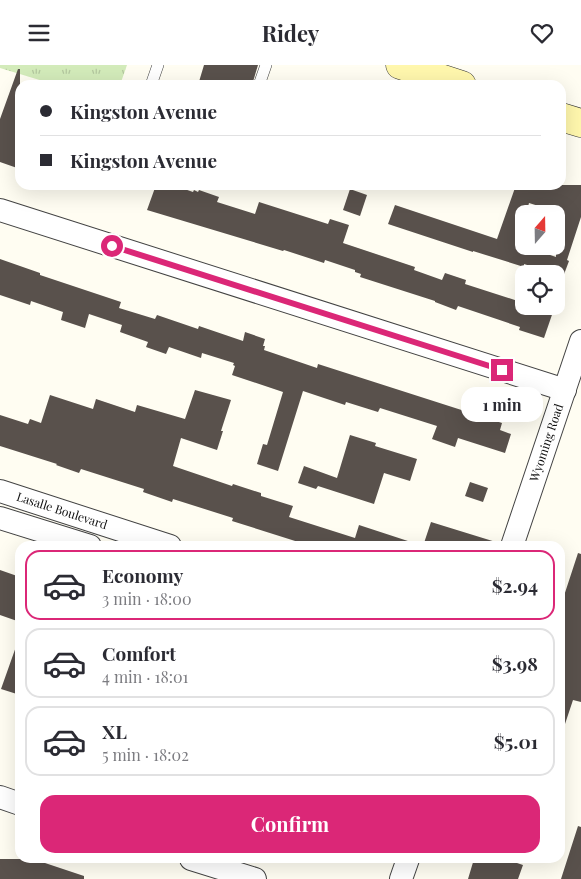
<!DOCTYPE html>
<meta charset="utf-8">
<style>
body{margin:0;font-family:"Playfair Display",serif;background:#f7f7f7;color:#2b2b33;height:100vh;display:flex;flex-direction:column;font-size:19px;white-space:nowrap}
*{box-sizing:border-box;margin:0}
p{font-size:16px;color:#7c7c81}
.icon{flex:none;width:28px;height:28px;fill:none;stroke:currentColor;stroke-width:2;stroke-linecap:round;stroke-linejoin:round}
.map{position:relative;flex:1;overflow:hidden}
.panel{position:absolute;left:15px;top:476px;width:550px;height:322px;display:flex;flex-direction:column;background:#fff;border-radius:15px;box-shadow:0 5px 20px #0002}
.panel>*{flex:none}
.banner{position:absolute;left:15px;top:15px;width:551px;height:110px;border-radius:15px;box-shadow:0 5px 20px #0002;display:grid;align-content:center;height:110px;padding:0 25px;background:#fff}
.needle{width:32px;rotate:20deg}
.controls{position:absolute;left:515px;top:140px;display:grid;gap:10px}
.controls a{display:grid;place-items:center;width:50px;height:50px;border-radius:10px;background:#fff;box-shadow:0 5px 20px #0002;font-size:25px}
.end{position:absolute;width:22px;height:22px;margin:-11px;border:6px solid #db2777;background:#fff;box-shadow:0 0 0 2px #fff}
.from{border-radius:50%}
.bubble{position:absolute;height:35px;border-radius:15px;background:#fff;box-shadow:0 5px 20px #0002;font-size:16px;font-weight:700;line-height:35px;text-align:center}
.banner b{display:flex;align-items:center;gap:18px;height:48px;font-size:19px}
.banner b+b{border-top:1px solid #e1e1e2}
.banner i{width:12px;height:12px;background:#2b2b33}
ul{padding:9px 0 0;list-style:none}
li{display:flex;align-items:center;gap:15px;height:70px;margin:0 10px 8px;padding:0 15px;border:2px solid #e1e1e2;border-radius:15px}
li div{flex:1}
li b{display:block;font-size:19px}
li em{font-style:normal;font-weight:700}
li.on{border-color:#db2777}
li>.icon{width:45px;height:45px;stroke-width:1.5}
.action{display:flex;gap:10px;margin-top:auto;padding:10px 25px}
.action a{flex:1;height:58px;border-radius:15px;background:#db2777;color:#fff;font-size:20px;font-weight:700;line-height:58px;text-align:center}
header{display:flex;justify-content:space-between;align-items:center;height:65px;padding:0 25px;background:#fff;font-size:22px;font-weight:700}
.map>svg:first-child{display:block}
.grass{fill:url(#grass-tufts)}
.building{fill:#59514c;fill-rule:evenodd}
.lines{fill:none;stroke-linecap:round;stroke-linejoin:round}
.lane-casing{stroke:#434343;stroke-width:12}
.street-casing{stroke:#434343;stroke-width:24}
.secondary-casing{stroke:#323232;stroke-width:29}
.lane{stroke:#fff;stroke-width:11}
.street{stroke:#fff;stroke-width:22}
.secondary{stroke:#fff7ad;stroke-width:28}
.route{stroke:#db2777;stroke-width:6}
.labels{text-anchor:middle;stroke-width:5;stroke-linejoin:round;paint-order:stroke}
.street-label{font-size:12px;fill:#101010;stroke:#fff}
</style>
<header><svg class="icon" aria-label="menu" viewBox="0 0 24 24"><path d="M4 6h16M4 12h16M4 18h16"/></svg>Ridey<svg class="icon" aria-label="heart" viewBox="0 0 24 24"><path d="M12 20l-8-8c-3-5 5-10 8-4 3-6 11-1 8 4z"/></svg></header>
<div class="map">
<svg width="581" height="814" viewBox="0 0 581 814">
<defs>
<pattern id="grass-tufts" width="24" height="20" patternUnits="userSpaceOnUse" patternTransform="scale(1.25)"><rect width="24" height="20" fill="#d3ebba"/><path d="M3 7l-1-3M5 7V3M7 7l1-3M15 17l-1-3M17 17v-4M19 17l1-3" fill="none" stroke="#b4c89f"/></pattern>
</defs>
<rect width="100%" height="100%" fill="#fffdf2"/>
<path class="grass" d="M0,0H127L120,20H56L0,3Z"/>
<path class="building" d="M204,0H258L252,20H198Z
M18,4H20V104L0,97V54Z
M156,120H173L193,127L194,125L198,127L199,125L219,132L217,137L255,149L259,137L328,159L330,154L349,160L343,178L415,202L414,205L442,215L445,208L466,215L465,219L524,238V241H555L544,273L519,265L520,262L458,241L456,245L435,237V236L360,212L361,209L355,207V205L325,195L324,198L284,185L283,186L147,145Z
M516,120H581V152L567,195L569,196L563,212H561L559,218L556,217V209L524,199V202L473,186V187L388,159L395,140L497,174ZM529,138L561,148L556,162V192L524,181V172L518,171L524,154V149H526Z
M350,124L367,130L360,151L343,145Z
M0,194L40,208V210L121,237L119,243L155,254L157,250L198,264L199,261L243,276L245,267L265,274L263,281H265L264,285L317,303L318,299L502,358L500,365L511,369L505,388L458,373L455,382L432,374L437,361L380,343L378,347L346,337L345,340L303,326L278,406L257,399L263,379L267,380L283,327L232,310L235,301L233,300L234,298L202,288L201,293L169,282L166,289L146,282L148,277L120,267L122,260L89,249L85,263L61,255L63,247L31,236L30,240L0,230Z
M195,325L231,335L221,366H223L217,385L181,373L173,401L232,421L233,419L261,428V431L293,441L289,452L355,473L359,460L414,478V481H311L232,456L233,453L173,434L172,437L143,427L144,424L81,404L79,408L56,400L57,399L0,381V350L28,359L30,354L41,358L50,330L93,344L96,334L135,347L137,340L185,354Z
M350,370L376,378L375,381L417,394L410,416L384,408L374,439L318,421L316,424L298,418L304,401L337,413Z
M470,417L488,423L483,437L465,431Z
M431,457L499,478L498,481H423Z
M578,488L581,489V637L573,635L563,665H560V543Z
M0,505L20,512V557L0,550Z
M18,576H20V630L1,624Z
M578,761L581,762V814H561Z
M0,794H33L84,811V814H0Z
M474,794H505L523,800L518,814H468Z"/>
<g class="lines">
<defs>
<path id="lane" d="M151,20L158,0
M259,20L266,0"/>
<g id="street">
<path d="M0,145L565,325"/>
<path id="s1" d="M0,426L170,481"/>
<path d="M0,453L90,481"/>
<path id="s2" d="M512,481L581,276"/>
<path d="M0,732L20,739"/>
<path d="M191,794L255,814"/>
<path d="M401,814L408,794"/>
</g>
<path id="secondary" d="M400,0L462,20
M561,52L581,58"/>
</defs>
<use href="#lane" class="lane-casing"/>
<use href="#street" class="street-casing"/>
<use href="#secondary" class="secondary-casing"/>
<use href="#lane" class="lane"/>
<use href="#street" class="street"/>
<use href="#secondary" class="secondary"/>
</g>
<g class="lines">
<path class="route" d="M112,181L502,305"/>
</g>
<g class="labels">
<g class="street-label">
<text dy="4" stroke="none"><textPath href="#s2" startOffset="109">Wyoming Road</textPath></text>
<text dy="4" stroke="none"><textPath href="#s1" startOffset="65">Lasalle Boulevard</textPath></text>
</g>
</g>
</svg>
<div class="controls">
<a><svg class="needle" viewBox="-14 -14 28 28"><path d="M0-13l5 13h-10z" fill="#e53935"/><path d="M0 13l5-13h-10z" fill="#7c7c81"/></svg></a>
<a><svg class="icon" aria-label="locate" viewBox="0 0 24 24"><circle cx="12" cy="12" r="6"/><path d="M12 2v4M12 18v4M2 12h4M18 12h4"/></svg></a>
</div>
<i class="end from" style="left:112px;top:181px"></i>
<i class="end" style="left:502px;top:305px"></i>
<div class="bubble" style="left:461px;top:322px;width:82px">1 min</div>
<div class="banner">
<b><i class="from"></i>Kingston Avenue</b>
<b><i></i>Kingston Avenue</b>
</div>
<section class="panel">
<ul>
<li class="on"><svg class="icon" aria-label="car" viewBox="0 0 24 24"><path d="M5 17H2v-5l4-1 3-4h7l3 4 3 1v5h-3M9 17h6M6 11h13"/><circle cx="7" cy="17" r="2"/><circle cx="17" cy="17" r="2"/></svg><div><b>Economy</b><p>3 min · 18:00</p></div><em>$2.94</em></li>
<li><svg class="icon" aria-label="car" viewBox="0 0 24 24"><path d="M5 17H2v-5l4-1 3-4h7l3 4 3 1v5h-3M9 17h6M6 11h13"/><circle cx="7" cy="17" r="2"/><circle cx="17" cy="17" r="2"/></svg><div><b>Comfort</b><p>4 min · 18:01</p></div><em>$3.98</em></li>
<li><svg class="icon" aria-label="car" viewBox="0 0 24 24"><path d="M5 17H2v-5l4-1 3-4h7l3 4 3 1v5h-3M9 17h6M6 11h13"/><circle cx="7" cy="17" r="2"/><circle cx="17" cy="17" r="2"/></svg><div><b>XL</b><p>5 min · 18:02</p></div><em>$5.01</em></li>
</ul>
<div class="action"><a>Confirm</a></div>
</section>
</div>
